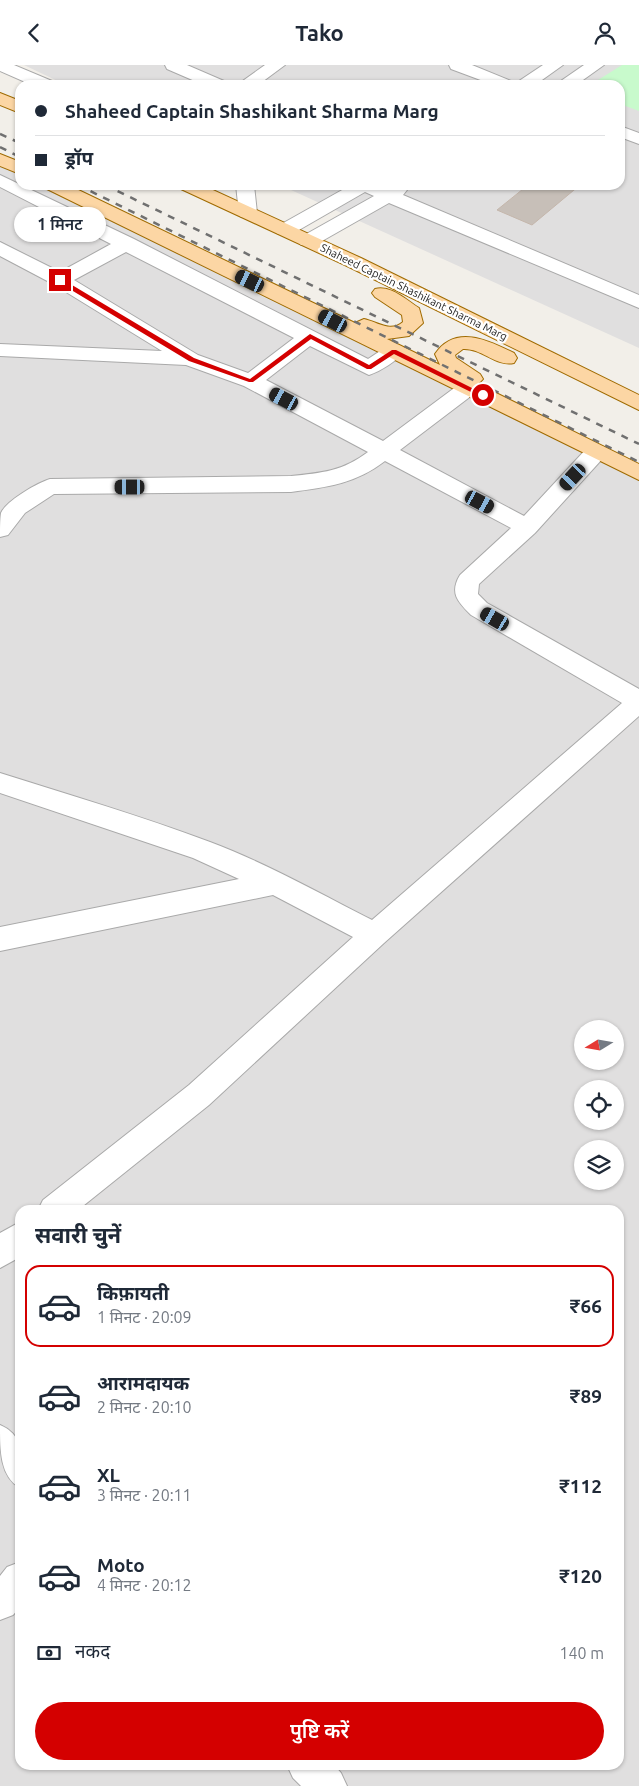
<!DOCTYPE html>
<html lang="hi">
<meta charset="utf-8">
<style>
body{margin:0;font-family:Ubuntu,"Noto Sans Devanagari",sans-serif;background:#f2f2f3;color:#1f2937;height:100vh;display:flex;flex-direction:column;font-size:19px;white-space:nowrap}
*{box-sizing:border-box;margin:0}
p{font-size:16px;color:#747a83}
.icon{flex:none;width:28px;height:28px;fill:none;stroke:currentColor;stroke-width:2;stroke-linecap:round;stroke-linejoin:round}
.map{position:relative;flex:1;overflow:hidden}
.drawer{position:absolute;left:15px;top:1140px;width:609px;height:565px;display:flex;flex-direction:column;background:#fff;border-radius:15px;box-shadow:0 1px 4px #0004}
.drawer>*{flex:none}
.hud{position:absolute;left:15px;top:15px;width:610px;height:110px;border-radius:15px;box-shadow:0 1px 4px #0004;display:grid;align-content:center;height:110px;padding:0 20px;background:#fff}
.needle{width:32px;rotate:259deg}
.fabs{position:absolute;left:574px;top:955px;display:grid;gap:10px}
.fabs a{display:grid;place-items:center;width:50px;height:50px;border-radius:50%;background:#fff;box-shadow:0 1px 4px #0004;font-size:25px}
.end{position:absolute;width:22px;height:22px;margin:-11px;border:6px solid #d40000;background:#fff;box-shadow:0 0 0 2px #fff}
.from{border-radius:50%}
.bubble{position:absolute;height:35px;border-radius:18px;background:#fff;box-shadow:0 1px 4px #0004;font-size:16px;font-weight:600;line-height:35px;text-align:center}
.car{position:absolute;width:15px;height:30px;margin:-15px -8px;border-radius:6px;box-shadow:0 0 4px 1px #0007;background:linear-gradient(#222 24%,#8ab4d8 0 40%,#222 0 76%,#8ab4d8 0 86%,#222 0)}
.hud b{display:flex;align-items:center;gap:18px;height:48px;font-size:19px}
.hud b+b{border-top:1px solid #e0e1e3}
.hud i{width:12px;height:12px;background:#1f2937}
ul{padding:0;list-style:none}
li{display:flex;align-items:center;gap:15px;height:82px;margin:0 10px 8px;padding:0 10px;border:2px solid transparent;border-radius:15px}
li div{flex:1}
li b{display:block;font-size:19px}
li em{font-style:normal;font-weight:600}
li.current{border-color:#d40000}
li>.icon{width:45px;height:45px;stroke-width:1.5}
h2{padding:0 20px;font-size:22px;line-height:60px}
.pay{display:flex;align-items:center;gap:12px;height:55px;padding:0 20px;font-size:19px}
.pay p{margin-inline-start:auto}
.button{display:flex;gap:10px;margin-top:auto;padding:10px 20px}
.button a{flex:1;height:58px;border-radius:30px;background:#d40000;color:#fff;font-size:20px;font-weight:600;line-height:58px;text-align:center}
header{display:flex;justify-content:space-between;align-items:center;height:65px;padding:0 20px;background:#fff;font-size:22px;font-weight:600}
.map>svg:first-child{display:block}
.residential{fill:#e0dfdf;fill-rule:evenodd}
.park{fill:#c8facc}
.building{fill:#c7bfb8;stroke:#c4b6ab}
.lines{fill:none;stroke-linecap:round;stroke-linejoin:round}
.minor-casing{stroke:#a9a9a9;stroke-width:2}
.major-casing{stroke:#a06b00;stroke-width:2}
.minor{fill:#fff;fill-rule:evenodd}
.major{fill:#fcd6a4;fill-rule:evenodd}
.rail{stroke:#707070;stroke-width:2.5;stroke-dasharray:7 7;stroke-linecap:butt}
.route{fill:#d40000}
.labels{text-anchor:middle;stroke-width:4.5;stroke-linejoin:round;paint-order:stroke}
.far-street-label{font-size:11px;fill:#222;stroke:#fff}
</style>
<header><svg class="icon" aria-label="back" viewBox="0 0 24 24"><path d="M15 5l-7 7 7 7"/></svg>Tako<svg class="icon" aria-label="person" viewBox="0 0 24 24"><circle cx="12" cy="8" r="4"/><path d="M4 21q1-7 8-7t8 7"/></svg></header>
<div class="map">
<svg width="639" height="1721" viewBox="0 0 639 1721">
<rect width="100%" height="100%" fill="#f2efe9"/>
<path class="residential" d="M24,0H639V283L280,120H620V20H66Z
M0,91L20,101V120H57L639,415V1721H0ZM582,964H615V996H582ZM582,1024H615V1056H582ZM582,1084H615V1116H582ZM20,1145H619V1700H20Z"/>
<path class="park" d="M622,0H639V46L620,39V20H590Z"/>
<path class="building" d="M528,120H580L532,160L497,145Z"/>
<g class="lines">
<defs>
<path id="minor" d="M0,0H14L52,16L55,20H32L0,6Z
M165,0H187L224,16L227,20H204L167,4Z
M265,0H285L258,20H237Z
M449,0H472L516,18L543,0H563L535,20H494L451,4Z
M584,0H604L576,20H555Z
M620,61L639,68V79L620,72Z
M0,110L134,174L368,294C379,287 388,278 401,281L404,286C397,296 381,306 369,310L310,281L266,315L383,376L461,318L468,316L475,318L478,323L475,328L400,385L524,451L588,382L596,380L604,382L607,387L604,392L535,468L479,519L478,529L487,538L639,624V651L384,878L209,1040L78,1145H38L43,1135L189,1020L353,872L273,830L0,886V862L239,814L193,793L0,728V708C70,730 141,751 210,777C266,798 319,828 372,855L622,638L471,550C458,537 449,528 460,510L511,463L385,396C355,419 328,422 291,427L54,429L25,448L8,470L0,472C0,465 0,454 1,448C6,436 37,418 50,414L291,411C322,408 343,406 368,387L244,321L186,300L0,291V279L162,286L53,219L0,191V177L60,207L111,179L0,122ZM126,187L294,273L248,308L198,290L74,215Z
M236,120H254L257,148L255,152H241L239,148Z
M351,120H380L388,123L396,120L405,121L407,125L403,130L639,230V243L389,138L315,180H301L298,176L301,172L374,131L365,127L292,169H278L276,165L278,161Z
M20,1157V1192L0,1203V1168Z
M0,1360C28,1372 20,1397 20,1423C0,1411 0,1386 0,1360Z
M20,1497V1542L13,1550L0,1555V1511L7,1502Z
M287,1700H334L341,1708L347,1721H301L293,1713Z"/>
<path id="major" d="M0,28L20,36V48L0,40Z
M0,89L20,97V109L0,101Z
M44,120H68L355,258L364,254C378,257 390,268 403,257L402,250L375,232L372,228L375,224C391,220 406,235 419,243L423,258L409,271L387,274L440,300L435,289C455,259 488,275 514,288L517,293L514,298C496,302 482,283 463,284L455,290L456,293L480,309L483,314L478,319L639,399V415L47,124Z
M178,120H202L361,193L639,330V345L347,201L181,124Z"/>
</defs>
<use href="#minor" class="minor-casing"/>
<use href="#major" class="major-casing"/>
<use href="#minor" class="minor"/>
<use href="#major" class="major"/>
<path class="rail" d="M0,69L20,78
M0,82L20,92
M78,120L639,397
M105,120L639,379"/>
</g>
<path class="route" d="M58,214H62L194,293L250,314L310,269L369,300L392,285H396L486,330L481,332L394,289L371,304H367L311,274L253,317H249L189,296L58,217Z"/>
<g class="labels">
<g class="far-street-label">
<text transform="translate(414 227) rotate(26)" y="4">Shaheed Captain Shashikant Sharma Marg</text>
</g>
</g>
</svg>
<div class="fabs">
<a><svg class="needle" viewBox="-14 -14 28 28"><path d="M0-13l5 13h-10z" fill="#e53935"/><path d="M0 13l5-13h-10z" fill="#747a83"/></svg></a>
<a><svg class="icon" aria-label="locate" viewBox="0 0 24 24"><circle cx="12" cy="12" r="6"/><path d="M12 2v4M12 18v4M2 12h4M18 12h4"/></svg></a>
<a><svg class="icon" aria-label="layers" viewBox="0 0 24 24"><path d="M12 4l9 5-9 5-9-5zM3 14l9 5 9-5"/></svg></a>
</div>
<i class="end from" style="left:483px;top:330px"></i>
<i class="end" style="left:60px;top:215px"></i>
<div class="bubble" style="left:14px;top:142px;width:92px">1 मिनट</div>
<i class="car" style="left:250px;top:216px;rotate:296deg"></i>
<i class="car" style="left:333px;top:256px;rotate:298deg"></i>
<i class="car" style="left:284px;top:334px;rotate:298deg"></i>
<i class="car" style="left:573px;top:412px;rotate:223deg"></i>
<i class="car" style="left:130px;top:422px;rotate:270deg"></i>
<i class="car" style="left:480px;top:437px;rotate:118deg"></i>
<i class="car" style="left:495px;top:554px;rotate:300deg"></i>
<div class="hud">
<b><i class="from"></i>Shaheed Captain Shashikant Sharma Marg</b>
<b><i></i>ड्रॉप</b>
</div>
<section class="drawer">
<h2>सवारी चुनें</h2>
<ul>
<li class="current"><svg class="icon" aria-label="car" viewBox="0 0 24 24"><path d="M5 17H2v-5l4-1 3-4h7l3 4 3 1v5h-3M9 17h6M6 11h13"/><circle cx="7" cy="17" r="2"/><circle cx="17" cy="17" r="2"/></svg><div><b>किफ़ायती</b><p>1 मिनट · 20:09</p></div><em>₹66</em></li>
<li><svg class="icon" aria-label="car" viewBox="0 0 24 24"><path d="M5 17H2v-5l4-1 3-4h7l3 4 3 1v5h-3M9 17h6M6 11h13"/><circle cx="7" cy="17" r="2"/><circle cx="17" cy="17" r="2"/></svg><div><b>आरामदायक</b><p>2 मिनट · 20:10</p></div><em>₹89</em></li>
<li><svg class="icon" aria-label="car" viewBox="0 0 24 24"><path d="M5 17H2v-5l4-1 3-4h7l3 4 3 1v5h-3M9 17h6M6 11h13"/><circle cx="7" cy="17" r="2"/><circle cx="17" cy="17" r="2"/></svg><div><b>XL</b><p>3 मिनट · 20:11</p></div><em>₹112</em></li>
<li><svg class="icon" aria-label="car" viewBox="0 0 24 24"><path d="M5 17H2v-5l4-1 3-4h7l3 4 3 1v5h-3M9 17h6M6 11h13"/><circle cx="7" cy="17" r="2"/><circle cx="17" cy="17" r="2"/></svg><div><b>Moto</b><p>4 मिनट · 20:12</p></div><em>₹120</em></li>
</ul>
<div class="pay"><svg class="icon" aria-label="cash" viewBox="0 0 24 24"><path d="M3 7h18v10H3z"/><circle cx="12" cy="12" r="2"/></svg>नकद<p>140 m</p></div>
<div class="button"><a>पुष्टि करें</a></div>
</section>
</div>
